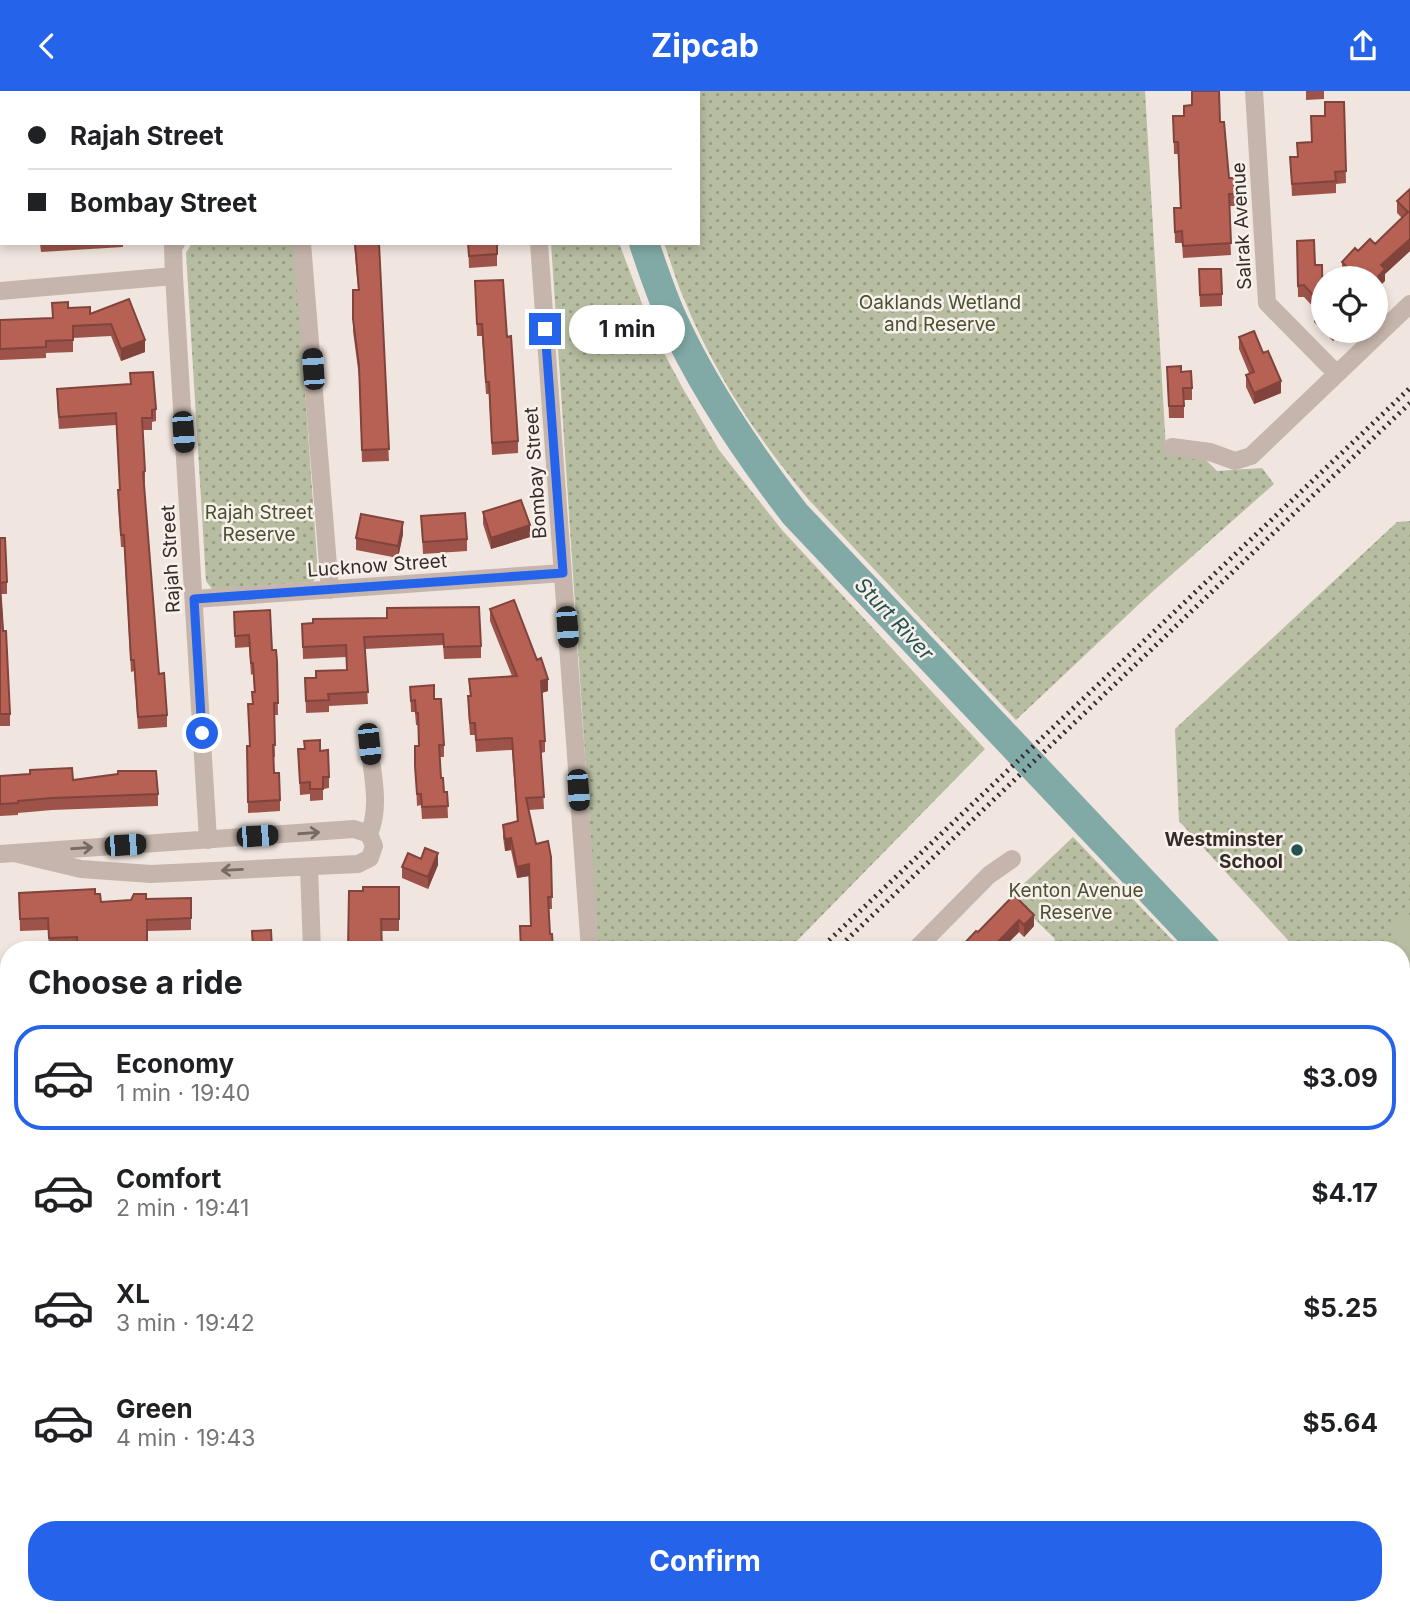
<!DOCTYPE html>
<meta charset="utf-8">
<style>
body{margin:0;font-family:Inter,sans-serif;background:#f6f6f6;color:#202124;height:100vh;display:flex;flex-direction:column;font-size:26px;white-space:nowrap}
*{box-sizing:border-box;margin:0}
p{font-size:23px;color:#757577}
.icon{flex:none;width:38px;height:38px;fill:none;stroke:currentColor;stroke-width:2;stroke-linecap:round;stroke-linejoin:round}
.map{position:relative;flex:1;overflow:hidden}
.drawer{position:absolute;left:0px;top:850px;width:1410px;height:674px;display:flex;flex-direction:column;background:#fff;border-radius:28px 28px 0 0;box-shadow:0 4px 10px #0003}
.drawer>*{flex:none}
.hud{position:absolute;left:0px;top:0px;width:700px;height:154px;box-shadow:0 4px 10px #0003;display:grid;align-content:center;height:154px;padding:0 28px;background:#fff}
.tools{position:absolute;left:1311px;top:175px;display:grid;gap:14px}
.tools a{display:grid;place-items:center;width:77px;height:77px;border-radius:50%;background:#fff;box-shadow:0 4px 10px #0003;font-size:35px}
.end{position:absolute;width:32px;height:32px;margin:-16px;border:9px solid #2563eb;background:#fff;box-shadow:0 0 0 4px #fff}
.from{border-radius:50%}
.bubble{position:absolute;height:49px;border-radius:24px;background:#fff;box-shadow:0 4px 10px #0003;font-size:23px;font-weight:700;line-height:49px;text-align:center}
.car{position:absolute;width:21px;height:42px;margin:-21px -10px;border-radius:9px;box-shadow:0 0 5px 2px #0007;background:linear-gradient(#222 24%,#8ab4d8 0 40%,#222 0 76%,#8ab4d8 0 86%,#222 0)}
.hud b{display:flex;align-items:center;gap:24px;height:66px;font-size:26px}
.hud b+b{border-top:2px solid #e0e0e0}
.hud i{width:18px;height:18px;background:#202124}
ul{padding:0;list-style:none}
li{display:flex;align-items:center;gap:21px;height:105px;margin:0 14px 10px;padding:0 14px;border:4px solid transparent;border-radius:28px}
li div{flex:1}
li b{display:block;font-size:26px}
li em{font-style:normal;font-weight:700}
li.on{border-color:#2563eb}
li>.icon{width:63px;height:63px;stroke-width:1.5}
h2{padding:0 28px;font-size:32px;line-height:84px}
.action{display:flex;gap:14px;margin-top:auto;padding:14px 28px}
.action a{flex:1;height:80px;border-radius:28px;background:#2563eb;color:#fff;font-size:28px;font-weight:700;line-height:80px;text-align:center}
header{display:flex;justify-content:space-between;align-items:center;height:91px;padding:0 28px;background:#2563eb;color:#fff;font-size:32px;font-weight:700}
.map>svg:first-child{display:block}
.grass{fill:url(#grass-dots)}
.garden{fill:#b7bda0}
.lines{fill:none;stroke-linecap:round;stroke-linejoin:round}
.river{stroke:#81a9a6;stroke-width:30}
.minor{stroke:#c6b5ac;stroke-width:18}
.rail{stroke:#352c2a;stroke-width:5;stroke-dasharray:2 5;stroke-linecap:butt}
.wall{fill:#9d5349}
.shaded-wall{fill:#80443c}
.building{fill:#b76155;stroke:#80443c;stroke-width:2}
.oneway{stroke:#766a64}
.route{stroke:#2563eb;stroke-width:9}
.poi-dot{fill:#245250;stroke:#f8f0ea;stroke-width:2.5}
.labels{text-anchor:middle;stroke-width:5;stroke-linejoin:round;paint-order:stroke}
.street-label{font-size:19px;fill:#352c2a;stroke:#f8f0ea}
.park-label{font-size:19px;fill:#495131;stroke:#f8f0ea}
.poi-label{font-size:19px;font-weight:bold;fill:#352c2a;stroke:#f8f0ea;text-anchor:end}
.water-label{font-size:21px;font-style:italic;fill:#245250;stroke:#f8f0ea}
</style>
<header><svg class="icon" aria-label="back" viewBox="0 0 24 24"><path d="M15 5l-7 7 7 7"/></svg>Zipcab<svg class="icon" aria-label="share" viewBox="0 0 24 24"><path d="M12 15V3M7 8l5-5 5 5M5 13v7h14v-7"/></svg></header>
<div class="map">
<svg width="1410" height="1523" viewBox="0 0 1410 1523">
<defs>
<pattern id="grass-dots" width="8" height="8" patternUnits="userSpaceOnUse" patternTransform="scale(1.75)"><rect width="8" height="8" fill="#b7bda0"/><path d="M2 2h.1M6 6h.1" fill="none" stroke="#969a83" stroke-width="1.8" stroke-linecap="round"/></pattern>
</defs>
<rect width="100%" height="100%" fill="#f0e6df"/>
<path class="grass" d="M631,0H1145L1166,358L1200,363L1217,380L1262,377L1274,393L1152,501L1016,629L809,409C758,348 714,282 684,208C676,190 671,171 664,152H698V2Z
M192,152H293L295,158L318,482L313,491L212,498L206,490L186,162Z
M551,152H619L652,239L682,296L719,359L782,439L985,658L788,859H598Z
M1410,430V984L1402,975V859H1297L1179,730L1175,638L1397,431Z
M1073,746L1182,859H1050L1055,848L1011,805Z
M1402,1089L1410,1098V1280L1402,1276Z"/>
<path class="garden" d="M1410,825V886L1402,887V859H1396L1394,827Z"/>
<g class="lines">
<path class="river" d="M611,0L612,2
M644,152C652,176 660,200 670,223C702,295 747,361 795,423L1207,859
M1402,1065L1410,1074"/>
<path class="minor" d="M527,0L528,2
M1254,0L1267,212L1336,282
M302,152L330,499
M539,152L590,859
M174,185L208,749
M0,200L174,185L173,156L176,152
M1172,356L1210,361L1235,370L1251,365L1410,213
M194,508L563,482
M369,653C372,682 381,715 369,743
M0,763L354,738L369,743L374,755L370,767L358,773L151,783L81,778L14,762
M309,776L312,859
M915,859L989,784L1012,768
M0,1060L9,1059
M0,1275H9
M1402,1291L1410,1295
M427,1516L428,1523
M934,1516V1523
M1363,1516L1371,1523
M182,1523L188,1516
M298,1523L305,1516
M1235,1523L1242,1516"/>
<path class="rail" d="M819,859L1410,297
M836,859L1410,312
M230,1523L236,1516
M247,1523L253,1516"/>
</g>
<path class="wall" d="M1306,0H1324V8L1306,9Z
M1325,11H1344L1346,92L1336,93V102L1292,105L1290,66H1297V52L1311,51L1325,25Z
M0,22H2L1,56L0,51Z
M1173,25H1184L1220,31L1229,87H1234L1235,115H1229L1231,164L1183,167L1182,152H1175L1174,117H1180L1178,63H1174Z
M1410,98V160L1385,183V190L1376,187H1347L1342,182V171L1358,160L1375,153L1402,127L1397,122V110Z
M40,152H123V156L41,161Z
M354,152H379L389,370L362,371L359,286L353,240V199H358Z
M468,152H497V175L469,177Z
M1297,162L1315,174L1323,196V240H1344L1333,250L1314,231V219L1315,218L1304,206H1298Z
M475,190L507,246L518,350V362L492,364L489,303H486L482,245H477Z
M1199,190L1222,203V215L1200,216Z
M129,208L145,261L121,270L111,245L73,247V261L46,262V267L0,269V229L52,227V212L90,223Z
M1239,246L1281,302L1254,313L1246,296V284L1249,282L1239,258Z
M1167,276L1181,281L1192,297V309H1184V327H1169Z
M130,282L156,318V330L152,331V339H143L145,380V392H144L159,583L167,624V636L138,638L134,580L131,581L124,456H121L118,411V399H120L116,334L59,338L57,310V298L130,293Z
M483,421L530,446L491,458L483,433Z
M421,425L467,448V460L423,463Z
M403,443L398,467L356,459V447Z
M0,447L7,491V503H1L10,623V635H0Z
M387,517L481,555V567L444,568L443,554L365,558L368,613L329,615V621L306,622L305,587H316L346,579V566L303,568L302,533L387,527Z
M490,518L548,600L542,602L545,650V661L541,662L544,718L528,719L536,753L551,766L552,818H549L550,843H552L553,859H521L531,835L529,785L517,787L511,759L505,760L503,746V734L517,731L512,659L476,661L475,644H470L468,617V605H470L469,588L512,585L490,530Z
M234,521L272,559L277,570L278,624H274L275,666H273L274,682L280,709V720L248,722L247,655H250L254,601L253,583L251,584L249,556L235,557Z
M410,596L434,608L444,654V666H440L441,687L444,701H447L448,727L422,728L421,714L417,715L415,667L419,655L418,634H416L415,621H411Z
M298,658L320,660L329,686V697L323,698V709L310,710V703L300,704Z
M0,685L73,689L158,703V715L52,719L18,722V724L0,725Z
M438,774L428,798L402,787V776Z
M399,796V840H381L363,800Z
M19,802L95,803L101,811L146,808L191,827V839L147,840V859H49L48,839L20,840Z
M1014,804L1034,835L1024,846L1019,841L1001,859H958L978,841Z
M0,990H9V1018H7V1021L0,1022Z
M0,1079H9V1127L0,1128Z
M9,1149V1243H0V1150Z
M9,1295V1417H0V1296Z
M1402,1336L1408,1340L1410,1337V1413L1402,1404Z
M1402,1441L1410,1445V1479L1403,1468L1402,1470Z
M610,1516H645L638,1523H610Z
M660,1516H713V1522L684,1523V1521L672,1522V1519L661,1518Z
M761,1516H875L857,1521L836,1523H761Z"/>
<path class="shaded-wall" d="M1410,148V160L1385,183V190L1376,199V188L1381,174Z
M1333,240H1344L1333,250Z
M145,249V261L121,270V258Z
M1281,290V302L1254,313V302Z
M403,431V443L398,467V455Z
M530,434V446L491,458V447Z
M548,588V600L541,602V590Z
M511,747V759L505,760V748Z
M438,762V774L428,798V786Z
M529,773V785L517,787V776Z
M1034,824V835L1024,846V834Z
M1019,829V841L1001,859H993V856Z
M635,1516H645L638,1523H628Z
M857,1516H875L857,1521Z"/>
<path class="building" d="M374,0H405V2H347Z
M465,0H492V2H465Z
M1192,0H1219L1220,31H1224L1229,87H1234L1235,103H1229L1231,152L1183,155L1182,140L1175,141L1174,117H1181L1178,51H1174L1173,25H1184V15L1192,14Z
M1325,11H1344L1346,80L1335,81L1336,90L1292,93L1290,66H1298L1297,52L1312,51L1311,25H1325Z
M0,22H2L1,45L0,39Z
M1410,98V148L1381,174L1385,178L1376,188L1348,187L1353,182L1342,171L1355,157L1358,160L1370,148L1375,153L1408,121L1397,110Z
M1314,149L1315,174H1322L1323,228L1314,219L1321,213L1304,194L1298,195L1297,150Z
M355,152H379L389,358L362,359L359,274L353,228V199H359Z
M468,152H497V163L469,165Z
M1199,178H1221L1222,203L1200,204Z
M503,189L507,246L511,245L518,350L492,352L489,291H486L482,233H477L475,190Z
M129,208L145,249L121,258L111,233L73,235V249L46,250V256L0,258V229L53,227L52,212L68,211V217L90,216V223Z
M1254,240L1263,262L1268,260L1281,290L1254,302L1246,284L1254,281L1239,246Z
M1181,275V281L1191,280L1192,297H1183L1184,315H1169L1167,276Z
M153,281L156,318L152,319V327H142L145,380L143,381L159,583L164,582L167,624L138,626L134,569H131L124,444H121L118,399H120L116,322L59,326L57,298L131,293L130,282Z
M521,409L530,434L491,447L483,421Z
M465,422L467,448L423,451L421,425Z
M361,423L403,431L398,455L356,447Z
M0,447H5L7,491L0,492Z
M0,493L3,540H6L10,623H0Z
M514,509L537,569L541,567L548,588L541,590L545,650H540L544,706L526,707L536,753L548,750L551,766L552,806H548L550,843H552L553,858L550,859H521L520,835H531L529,773L517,776L511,747L505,748L503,734L518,730L512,647L476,649L475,632H470L468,605H471L469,588L517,585L490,518Z
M479,516L481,555L444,556L443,543L364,546L368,601L328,603L329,609L306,610L305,587H316V580L347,579L346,554L303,556L302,533L313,532V528L387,527V517Z
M270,519L272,559H276L277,570L278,612H274L275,654H273L274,682H279L280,709L248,711L247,655H250L248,613H253L252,601H255L253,572H251L249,544L235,545L234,521Z
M434,594V608H441L444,654H439L441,687H443L444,701H447L448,715L422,716L421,703H417L415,675V655H419L418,622H416L415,609L411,610L410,596Z
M320,649V660L328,659L329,686H323V698H310V691L300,692L298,658H305L304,650Z
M72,677L73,689L118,683V680H156L158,703L52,707L18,710V712L0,713V685L30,683V679Z
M425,757L438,762L428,786L402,776L408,762L421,768Z
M363,796H399V828H381L382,859H348L349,800H363Z
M95,798V803H100L101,811L131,809L134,803H146V808L191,807V827L147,829V859H78L77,846L49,847L48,827L20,828L19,802Z
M1014,804L1034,824L1024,834L1019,829L993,856L996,859H958L976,840L978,841Z
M271,839L272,859H250L253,858L252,840Z
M0,990H9V1006H7V1009L0,1010Z
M0,1079H9V1106H0Z
M9,1149V1221L0,1222V1150Z
M9,1295V1405H0V1296Z
M1402,1336L1408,1340L1410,1337V1401L1402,1392V1382L1403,1381L1402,1380Z
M1402,1441L1410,1445V1467L1403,1456L1402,1458Z
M9,1501V1516H26L27,1523H0V1502Z
M59,1516H114V1523H60Z
M337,1516H368L378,1523H336L333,1520Z
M468,1516H513L514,1523H469Z
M614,1516H635L628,1523H623Z
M1278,1516L1317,1519V1523H1278Z"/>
<defs><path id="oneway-shaft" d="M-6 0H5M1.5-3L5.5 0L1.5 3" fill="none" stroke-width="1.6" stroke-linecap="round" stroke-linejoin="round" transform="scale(1.75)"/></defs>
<g class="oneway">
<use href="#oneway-shaft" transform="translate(309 742) rotate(-4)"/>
<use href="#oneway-shaft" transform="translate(82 757) rotate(-4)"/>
<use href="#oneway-shaft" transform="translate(232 779) rotate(177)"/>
</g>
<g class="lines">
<path class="route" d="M202,642L194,508L563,482L545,238"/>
</g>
<circle class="poi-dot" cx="1297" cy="759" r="7"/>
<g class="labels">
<g class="street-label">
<text transform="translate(1241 135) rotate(-93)" y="7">Salrak Avenue</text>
<text transform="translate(535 382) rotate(-94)" y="7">Bombay Street</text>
<text transform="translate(170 468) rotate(-93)" y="7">Rajah Street</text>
<text transform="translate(377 474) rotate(-4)" y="7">Lucknow Street</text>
</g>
<g class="park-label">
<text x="940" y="218">Oaklands Wetland<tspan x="940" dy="22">and Reserve</tspan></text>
<text x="259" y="428">Rajah Street<tspan x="259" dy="22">Reserve</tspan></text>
<text x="1076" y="806">Kenton Avenue<tspan x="1076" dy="22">Reserve</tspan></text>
</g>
<g class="poi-label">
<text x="1283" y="755">Westminster<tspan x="1283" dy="22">School</tspan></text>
</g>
<g class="water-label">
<text transform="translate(894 528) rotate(47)" y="7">Sturt River</text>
</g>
</g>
</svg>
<div class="tools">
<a><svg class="icon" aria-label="locate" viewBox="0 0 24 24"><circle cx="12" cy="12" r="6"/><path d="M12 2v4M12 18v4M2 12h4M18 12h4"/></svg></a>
</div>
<i class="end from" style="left:202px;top:642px"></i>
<i class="end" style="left:545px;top:238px"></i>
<div class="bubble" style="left:569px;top:214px;width:116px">1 min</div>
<i class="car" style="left:313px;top:278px;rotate:356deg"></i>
<i class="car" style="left:183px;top:341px;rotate:176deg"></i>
<i class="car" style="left:567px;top:536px;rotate:176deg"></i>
<i class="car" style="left:369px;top:653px;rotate:174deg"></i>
<i class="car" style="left:578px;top:699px;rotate:176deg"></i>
<i class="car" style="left:257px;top:745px;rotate:86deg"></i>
<i class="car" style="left:125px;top:754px;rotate:86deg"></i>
<div class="hud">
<b><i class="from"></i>Rajah Street</b>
<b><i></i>Bombay Street</b>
</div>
<section class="drawer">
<h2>Choose a ride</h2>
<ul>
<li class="on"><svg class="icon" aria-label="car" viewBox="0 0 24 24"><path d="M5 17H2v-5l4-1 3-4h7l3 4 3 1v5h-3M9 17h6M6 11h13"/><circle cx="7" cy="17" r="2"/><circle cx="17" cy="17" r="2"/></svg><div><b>Economy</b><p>1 min · 19:40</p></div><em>$3.09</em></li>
<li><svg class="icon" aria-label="car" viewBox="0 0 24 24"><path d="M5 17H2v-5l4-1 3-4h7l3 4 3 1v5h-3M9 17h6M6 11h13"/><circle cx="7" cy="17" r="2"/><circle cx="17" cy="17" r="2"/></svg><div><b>Comfort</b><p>2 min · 19:41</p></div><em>$4.17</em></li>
<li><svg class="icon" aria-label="car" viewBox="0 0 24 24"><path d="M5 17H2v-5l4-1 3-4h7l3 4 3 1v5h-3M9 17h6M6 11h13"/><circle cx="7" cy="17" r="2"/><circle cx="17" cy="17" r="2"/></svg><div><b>XL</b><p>3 min · 19:42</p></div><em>$5.25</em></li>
<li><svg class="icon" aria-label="car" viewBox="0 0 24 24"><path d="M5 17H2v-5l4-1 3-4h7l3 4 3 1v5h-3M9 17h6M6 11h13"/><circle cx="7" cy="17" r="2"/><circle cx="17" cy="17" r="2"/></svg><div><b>Green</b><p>4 min · 19:43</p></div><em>$5.64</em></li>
</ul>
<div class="action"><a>Confirm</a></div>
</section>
</div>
